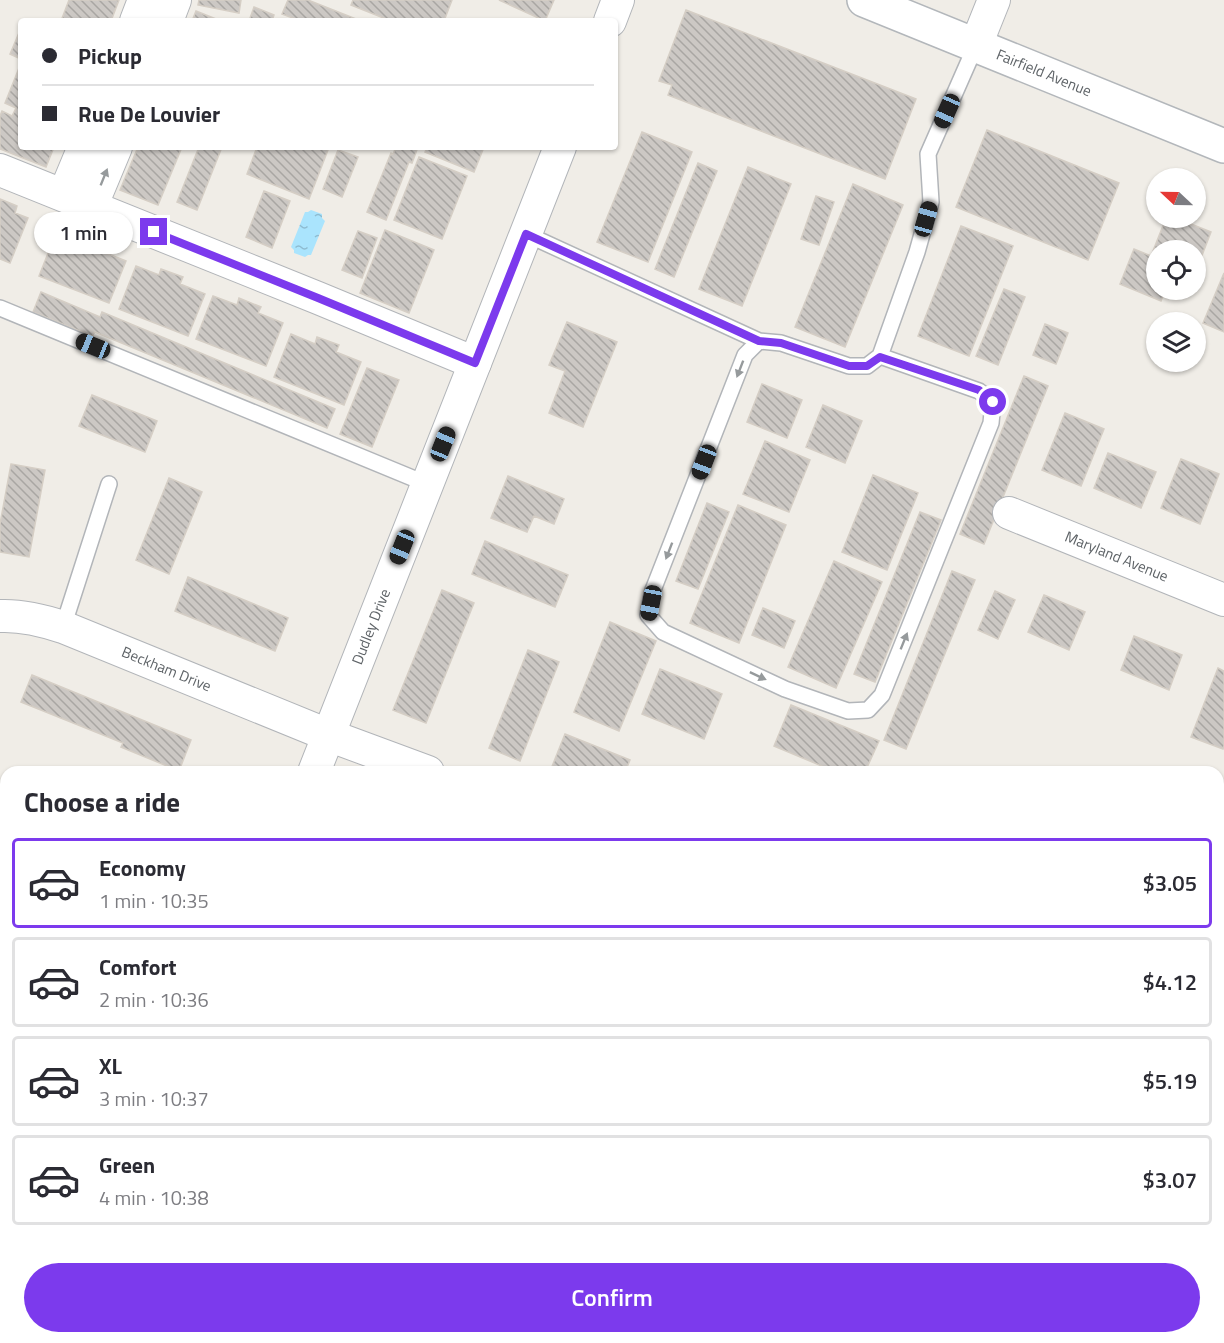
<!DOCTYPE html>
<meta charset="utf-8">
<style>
body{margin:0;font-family:"Titillium Web",sans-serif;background:#f2f2f3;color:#2b2b33;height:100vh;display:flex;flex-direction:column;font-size:22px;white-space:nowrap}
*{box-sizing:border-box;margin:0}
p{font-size:20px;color:#7c7c81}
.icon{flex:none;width:33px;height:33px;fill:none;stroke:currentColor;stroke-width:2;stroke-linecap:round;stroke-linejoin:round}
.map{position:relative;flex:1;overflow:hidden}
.details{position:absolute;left:0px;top:766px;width:1224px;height:578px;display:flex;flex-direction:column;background:#fff;border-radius:18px 18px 0 0;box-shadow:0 2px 4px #0004}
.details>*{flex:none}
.guide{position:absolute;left:18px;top:18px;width:600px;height:132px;border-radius:6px;box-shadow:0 2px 4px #0004;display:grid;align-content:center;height:132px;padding:0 24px;background:#fff}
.needle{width:39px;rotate:292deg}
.controls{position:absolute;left:1146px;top:168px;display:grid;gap:12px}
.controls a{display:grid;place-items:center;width:60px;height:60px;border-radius:50%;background:#fff;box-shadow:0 2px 4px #0004;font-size:30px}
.end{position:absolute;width:27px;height:27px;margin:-14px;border:8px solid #7c3aed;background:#fff;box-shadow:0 0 0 3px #fff}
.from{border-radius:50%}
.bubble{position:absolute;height:42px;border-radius:21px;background:#fff;box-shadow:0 2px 4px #0004;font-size:20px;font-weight:600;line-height:42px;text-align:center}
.car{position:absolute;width:18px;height:36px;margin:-18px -9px;border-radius:8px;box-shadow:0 0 4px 2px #0007;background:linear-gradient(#222 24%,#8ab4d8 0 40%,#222 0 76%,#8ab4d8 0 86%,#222 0)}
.guide b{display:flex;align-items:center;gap:21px;height:57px;font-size:22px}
.guide b+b{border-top:2px solid #e1e1e2}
.guide i{width:15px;height:15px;background:#2b2b33}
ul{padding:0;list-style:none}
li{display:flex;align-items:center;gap:18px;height:90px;margin:0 12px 9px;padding:0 12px;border:3px solid #e1e1e2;border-radius:6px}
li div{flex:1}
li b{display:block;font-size:22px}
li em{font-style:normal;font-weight:600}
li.active{border-color:#7c3aed}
li>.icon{width:54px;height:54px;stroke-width:1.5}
h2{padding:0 24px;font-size:27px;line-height:72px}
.primary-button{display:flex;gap:12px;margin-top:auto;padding:12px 24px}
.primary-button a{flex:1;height:69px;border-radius:36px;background:#7c3aed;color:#fff;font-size:24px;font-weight:600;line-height:69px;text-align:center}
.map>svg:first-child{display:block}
.water{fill:url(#water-ripples)}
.building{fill:url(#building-back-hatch);stroke:#d5cec5;stroke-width:1.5}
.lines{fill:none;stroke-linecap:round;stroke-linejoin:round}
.lane-casing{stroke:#b2b5b9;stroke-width:18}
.street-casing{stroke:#b2b5b9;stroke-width:34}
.secondary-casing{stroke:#b3b7bb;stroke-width:36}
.lane{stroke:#fff;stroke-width:15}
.street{stroke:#fff;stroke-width:32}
.secondary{stroke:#fff;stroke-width:33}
.oneway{fill:#969a9c}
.route{stroke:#7c3aed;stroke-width:8}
.labels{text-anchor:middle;stroke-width:6;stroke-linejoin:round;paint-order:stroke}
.street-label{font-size:15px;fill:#5e6367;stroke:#fff}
</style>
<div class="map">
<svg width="1224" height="1343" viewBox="0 0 1224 1343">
<defs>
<pattern id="water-ripples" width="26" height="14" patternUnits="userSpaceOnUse" patternTransform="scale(1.5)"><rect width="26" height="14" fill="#aae4fd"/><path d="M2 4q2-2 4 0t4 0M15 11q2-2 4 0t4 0" fill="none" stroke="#8ebcd1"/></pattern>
<pattern id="building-back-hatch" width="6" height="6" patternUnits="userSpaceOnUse" patternTransform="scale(1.5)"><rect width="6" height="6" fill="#ccc8c4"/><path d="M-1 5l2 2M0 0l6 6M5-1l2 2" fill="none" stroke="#a9a6a3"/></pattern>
</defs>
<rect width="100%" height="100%" fill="#f0ede7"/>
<path class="water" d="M311,210L322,214V218L325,221L311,255H308L305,257L294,253V250L291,247L305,212H308Z"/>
<path class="building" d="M69,0H119L111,21H61Z
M199,0H241L239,13L198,5Z
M288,0H308L361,21H301L282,14Z
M353,0H452L444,21H391L351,5Z
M499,0H554L545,21Z
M254,7L274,15L272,21H249Z
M686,10L916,99L885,179L668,95L672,85L659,81Z
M196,11L221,21H192Z
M21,28V59L10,54Z
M19,68L21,69V147H54L46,167L0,149V116L2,111L12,116L16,108L5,103Z
M987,130L1119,183L1088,260L956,207Z
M642,132L692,152L648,262L597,242Z
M138,147H182L158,205L120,190Z
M199,147H222L197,210L177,202Z
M257,147H321L328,150L309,199L247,174Z
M396,147H418L412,163L409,162L386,220L367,212L391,153L393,154Z
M427,147H484L474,172L425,152Z
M338,150L358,157L342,197L323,189Z
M419,157L467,176L442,239L394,220Z
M698,163L717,171L674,277L655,269Z
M748,167L791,184L742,306L699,289Z
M853,184L903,205L845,347L795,327Z
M264,191L290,201L272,248L246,237Z
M816,196L834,202L819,245L801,239Z
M0,199L17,206L15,213L28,218L10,263L0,259Z
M1166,218H1176L1211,232L1196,271V250H1156V290H1165L1161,301L1120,284L1134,249L1151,256Z
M961,226L1013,246L969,356L918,336Z
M385,230L434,250L409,313L360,293Z
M358,231L377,238L362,278L342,270Z
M56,233L79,242L82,236L103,244L101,251L126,261L109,303L39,276Z
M136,266L159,275L161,269L183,277L180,284L205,294L188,336L119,309Z
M1224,273V332L1203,323Z
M1004,289L1025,297L998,365L976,356Z
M41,292L100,317L102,312L335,409L327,428L95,332L92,336L33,312Z
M213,296L237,305L239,298L261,307L258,313L283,323L266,366L196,339Z
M567,322L617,342L583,427L549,413L565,371L549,365Z
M1045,324L1068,333L1056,364L1033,355Z
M291,334L315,344L317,337L339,345L336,352L361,362L344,405L274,377Z
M367,368L399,380L372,447L340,434Z
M1024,376L1048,386L984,544L960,534Z
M762,384L802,400L787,438L747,422Z
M92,395L157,421L145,452L79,426Z
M823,405L862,421L845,463L806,447Z
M1065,413L1104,429L1081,486L1042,470Z
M765,441L810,460L789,512L743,494Z
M1108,453L1156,472L1141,508L1094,488Z
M1181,459L1219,474L1200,524L1161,508Z
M11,464L45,470L29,557L0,552V524Z
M873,475L918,493L887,570L842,552Z
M508,476L564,499L554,524L534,516L527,532L491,518Z
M169,478L202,492L169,574L136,560Z
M707,503L729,512L698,589L676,581Z
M738,505L786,525L739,643L690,623Z
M920,512L941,520L875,682L854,674Z
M485,541L568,575L555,607L472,574Z
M834,561L882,582L836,688L788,667Z
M952,571L975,580L906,749L884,740Z
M188,577L288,618L275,651L175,611Z
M442,590L474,603L426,723L393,710Z
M995,591L1015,600L998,639L978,630Z
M1044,595L1085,612L1069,650L1028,632Z
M763,608L795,621L784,648L752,635Z
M610,622L656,641L619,731L574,712Z
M1134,636L1182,655L1169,690L1121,670Z
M528,650L559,662L520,761L489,748Z
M1218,668L1224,671V746L1223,749L1191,737Z
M660,669L722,694L704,739L642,714Z
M32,675L191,740L179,771L121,747L123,743L21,702Z
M791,705L879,741L865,772H836L774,746Z
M565,734L630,760L625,772H559L551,769Z
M0,874L6,877V913L0,911Z
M1224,892V955L1218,953V907Z
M3,1054L6,1055V1129L0,1142V1060Z
M1218,1170L1224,1172V1221L1218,1219Z
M6,1313V1338H34L31,1343H0V1324Z
M130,1338H190L197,1343H137Z
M244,1338H282L280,1343H242Z
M318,1338H356L354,1343H316Z
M536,1338H554L567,1343H534Z
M993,1338H1029L1027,1343H991Z
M1045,1338H1079L1077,1343H1043Z
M1098,1338H1132L1133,1339L1132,1343H1096Z"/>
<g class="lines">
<defs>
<path id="lane" d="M526,234L759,341
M0,308L427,484
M880,356L979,391L993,402L991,423L882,695L868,710L848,711L785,689L663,632L648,615L653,590L745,355L759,341L781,343L849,366H867L880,356L917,252L931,202L928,154L976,45
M63,627L109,484
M417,1343L419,1338
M468,1343L470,1338
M629,1343L631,1338"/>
<g id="street">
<path d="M136,21L144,0"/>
<path d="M167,21L175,0"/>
<path d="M610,21L618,0"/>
<path d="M976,45L994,0"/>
<path d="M0,170L318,298L475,363"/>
<path d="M64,195L84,147"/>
<path d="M91,207L116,147"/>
<path id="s1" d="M1009,513L1224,600"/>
<path id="s2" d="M0,616C22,615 42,620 63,627L328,735L428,772"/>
<path id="s3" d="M314,772L560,147"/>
<path d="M0,974L6,976"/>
<path d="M1218,1053L1224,1055"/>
<path d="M0,1220L6,1211"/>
<path d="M795,1338L808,1343"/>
</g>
<g id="secondary">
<path id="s4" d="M864,0L1224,146"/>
</g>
</defs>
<use href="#lane" class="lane-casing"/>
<use href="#street" class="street-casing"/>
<use href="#secondary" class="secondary-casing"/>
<use href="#lane" class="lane"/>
<use href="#street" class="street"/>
<use href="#secondary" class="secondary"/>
</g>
<defs><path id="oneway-solid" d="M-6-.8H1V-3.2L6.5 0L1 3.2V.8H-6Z" transform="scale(1.5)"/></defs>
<g class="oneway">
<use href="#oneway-solid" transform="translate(104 177) rotate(-68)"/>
<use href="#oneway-solid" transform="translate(740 369) rotate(111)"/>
<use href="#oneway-solid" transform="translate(669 551) rotate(111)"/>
<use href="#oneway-solid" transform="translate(904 641) rotate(-68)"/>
<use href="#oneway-solid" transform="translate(758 676) rotate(25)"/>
</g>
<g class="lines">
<path class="route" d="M154,232L318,298L475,363L526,234L759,341L781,343L849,366H867L880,357L979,390L993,402"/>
</g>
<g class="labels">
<g class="street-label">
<text dy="5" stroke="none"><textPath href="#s4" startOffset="194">Fairfield Avenue</textPath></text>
<text dy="5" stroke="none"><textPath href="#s1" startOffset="116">Maryland Avenue</textPath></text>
<text dy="5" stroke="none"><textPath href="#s3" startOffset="156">Dudley Drive</textPath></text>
<text dy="5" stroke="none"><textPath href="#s2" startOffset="176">Beckham Drive</textPath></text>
</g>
</g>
</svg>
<div class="controls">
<a><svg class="needle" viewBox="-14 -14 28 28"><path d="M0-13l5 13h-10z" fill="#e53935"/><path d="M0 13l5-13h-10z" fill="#7c7c81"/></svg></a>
<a><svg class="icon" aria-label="locate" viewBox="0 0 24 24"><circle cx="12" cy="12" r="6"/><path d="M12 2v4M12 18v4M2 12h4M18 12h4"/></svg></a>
<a><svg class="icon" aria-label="layers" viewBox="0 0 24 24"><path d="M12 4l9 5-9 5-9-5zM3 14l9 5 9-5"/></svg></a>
</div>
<i class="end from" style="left:993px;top:402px"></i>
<i class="end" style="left:154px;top:232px"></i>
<div class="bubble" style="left:34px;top:212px;width:99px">1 min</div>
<i class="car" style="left:947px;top:111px;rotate:204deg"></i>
<i class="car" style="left:926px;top:219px;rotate:16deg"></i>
<i class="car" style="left:93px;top:346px;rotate:292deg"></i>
<i class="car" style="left:443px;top:444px;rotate:22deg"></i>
<i class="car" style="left:704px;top:462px;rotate:201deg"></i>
<i class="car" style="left:402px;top:547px;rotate:202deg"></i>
<i class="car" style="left:651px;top:603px;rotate:191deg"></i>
<div class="guide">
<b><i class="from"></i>Pickup</b>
<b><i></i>Rue De Louvier</b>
</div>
<section class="details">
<h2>Choose a ride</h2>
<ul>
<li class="active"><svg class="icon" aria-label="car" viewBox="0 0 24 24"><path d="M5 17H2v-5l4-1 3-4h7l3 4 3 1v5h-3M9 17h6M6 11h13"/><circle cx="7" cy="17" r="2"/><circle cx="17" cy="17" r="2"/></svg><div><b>Economy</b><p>1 min · 10:35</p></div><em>$3.05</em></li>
<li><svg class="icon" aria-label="car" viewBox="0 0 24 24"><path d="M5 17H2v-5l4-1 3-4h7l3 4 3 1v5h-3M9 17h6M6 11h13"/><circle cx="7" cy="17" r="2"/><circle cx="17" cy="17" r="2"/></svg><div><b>Comfort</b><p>2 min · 10:36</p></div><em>$4.12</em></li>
<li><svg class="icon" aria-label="car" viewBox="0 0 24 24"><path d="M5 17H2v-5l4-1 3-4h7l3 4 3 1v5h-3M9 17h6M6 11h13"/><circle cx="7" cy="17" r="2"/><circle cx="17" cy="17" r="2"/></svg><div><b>XL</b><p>3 min · 10:37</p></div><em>$5.19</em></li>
<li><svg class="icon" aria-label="car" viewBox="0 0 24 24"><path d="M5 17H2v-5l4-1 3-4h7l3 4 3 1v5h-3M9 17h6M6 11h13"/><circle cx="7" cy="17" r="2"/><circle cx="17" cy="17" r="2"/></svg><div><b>Green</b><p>4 min · 10:38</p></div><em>$3.07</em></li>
</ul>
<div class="primary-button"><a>Confirm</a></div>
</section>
</div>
